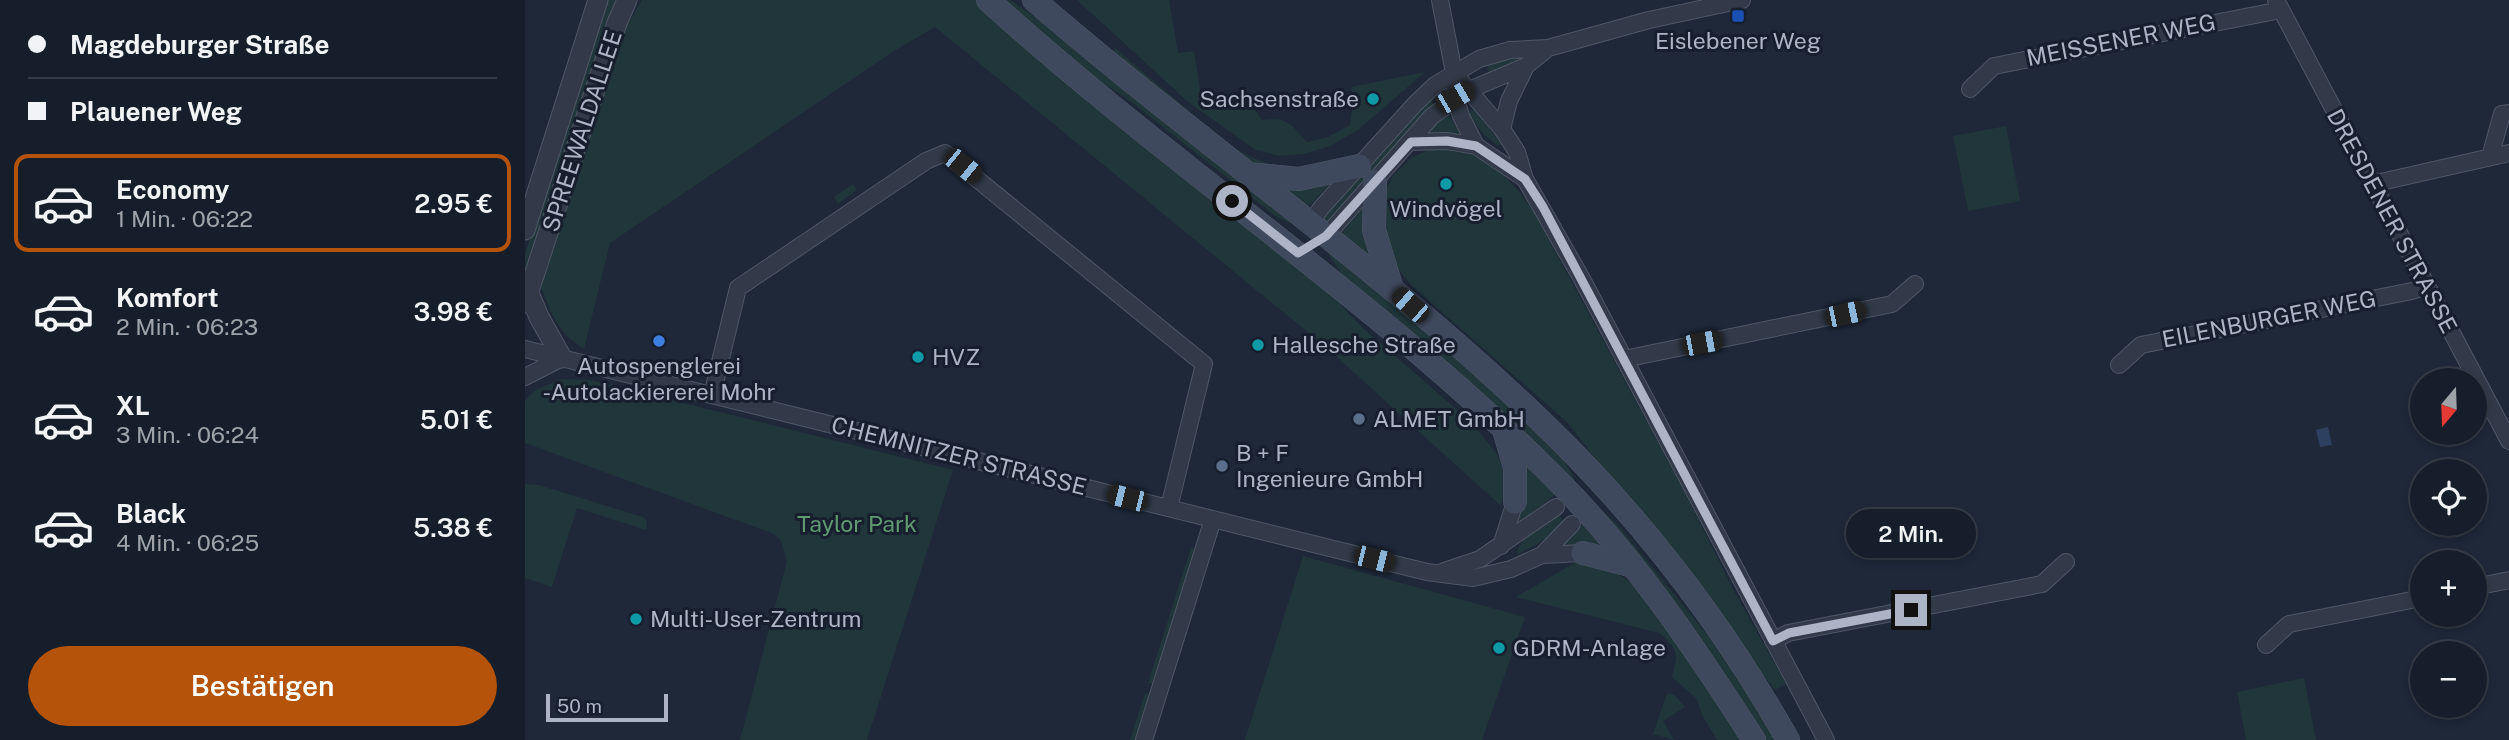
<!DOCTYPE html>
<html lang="de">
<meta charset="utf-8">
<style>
body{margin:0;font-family:"Public Sans",sans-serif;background:#232b37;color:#f1f3f6;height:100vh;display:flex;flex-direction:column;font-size:26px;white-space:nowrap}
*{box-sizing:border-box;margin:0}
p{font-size:23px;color:#9ea2a9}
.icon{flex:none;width:38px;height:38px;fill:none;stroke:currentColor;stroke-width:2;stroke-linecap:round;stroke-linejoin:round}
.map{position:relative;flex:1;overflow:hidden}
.panel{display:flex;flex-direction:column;background:#161e2b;width:525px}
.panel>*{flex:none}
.hud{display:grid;align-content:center;height:154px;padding:0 28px;background:#161e2b}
.needle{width:46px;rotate:199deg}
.buttons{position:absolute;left:1885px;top:368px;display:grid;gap:14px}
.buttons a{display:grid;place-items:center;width:77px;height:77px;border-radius:50%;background:#161e2b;box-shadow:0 4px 10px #0003,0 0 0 2px #353c47;font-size:35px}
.scale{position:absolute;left:21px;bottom:18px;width:122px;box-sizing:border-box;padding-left:7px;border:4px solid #acb4c6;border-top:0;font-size:19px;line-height:24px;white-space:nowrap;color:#acb4c6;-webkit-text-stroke:5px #171f2e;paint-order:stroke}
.end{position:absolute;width:32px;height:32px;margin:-16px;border:9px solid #acb4c6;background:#111;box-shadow:0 0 0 4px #111}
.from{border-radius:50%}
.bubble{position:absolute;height:49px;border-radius:24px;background:#161e2b;box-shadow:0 4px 10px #0003,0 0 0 2px #353c47;font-size:23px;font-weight:600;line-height:49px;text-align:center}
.car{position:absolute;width:21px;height:42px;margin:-21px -10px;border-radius:9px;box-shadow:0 0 5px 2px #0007;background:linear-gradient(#222 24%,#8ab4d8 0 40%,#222 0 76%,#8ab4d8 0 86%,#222 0)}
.hud b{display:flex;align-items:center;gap:24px;height:66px;font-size:26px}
.hud b+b{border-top:2px solid #353c47}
.hud i{width:18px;height:18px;background:#f1f3f6}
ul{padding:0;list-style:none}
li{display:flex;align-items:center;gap:21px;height:98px;margin:0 14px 10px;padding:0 14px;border:4px solid transparent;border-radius:14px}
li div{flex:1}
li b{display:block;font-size:26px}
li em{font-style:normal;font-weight:600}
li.active{border-color:#b45309}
li>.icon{width:63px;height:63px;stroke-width:1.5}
.cta{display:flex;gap:14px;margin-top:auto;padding:14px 28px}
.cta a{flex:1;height:80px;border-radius:42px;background:#b45309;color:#fff;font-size:28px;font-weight:600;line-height:80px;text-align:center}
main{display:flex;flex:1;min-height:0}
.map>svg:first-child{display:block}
.green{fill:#20363a}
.water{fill:#2e4060}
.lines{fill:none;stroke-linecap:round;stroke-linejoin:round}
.minor-casing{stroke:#4f5767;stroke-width:18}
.tertiary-casing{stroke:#4f5767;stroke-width:21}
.secondary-casing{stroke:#4f5767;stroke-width:24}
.minor{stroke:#323a49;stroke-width:16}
.tertiary{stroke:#323a49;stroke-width:19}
.secondary{stroke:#3f495d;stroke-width:23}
.route{stroke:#acb4c6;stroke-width:9}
.transit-dot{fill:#1a4fb4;stroke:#171f2e;stroke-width:2.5}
.culture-dot{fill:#0f9aa8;stroke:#171f2e;stroke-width:2.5}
.shop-dot{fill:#3f7fe0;stroke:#171f2e;stroke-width:2.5}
.service-dot{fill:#5c6f8a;stroke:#171f2e;stroke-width:2.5}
.labels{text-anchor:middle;stroke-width:6;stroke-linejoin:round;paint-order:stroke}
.street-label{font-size:23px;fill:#acb4c6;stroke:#171f2e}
.poi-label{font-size:23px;fill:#acb4c6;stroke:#171f2e;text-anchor:start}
.park-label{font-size:23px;fill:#619971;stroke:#171f2e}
</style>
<main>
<section class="panel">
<div class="hud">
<b><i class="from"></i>Magdeburger Straße</b>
<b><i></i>Plauener Weg</b>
</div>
<ul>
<li class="active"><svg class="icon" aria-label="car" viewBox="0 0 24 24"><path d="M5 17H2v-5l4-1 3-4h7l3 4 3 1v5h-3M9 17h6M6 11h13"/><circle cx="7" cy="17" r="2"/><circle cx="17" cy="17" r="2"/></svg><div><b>Economy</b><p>1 Min. · 06:22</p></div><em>2.95 €</em></li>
<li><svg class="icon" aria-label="car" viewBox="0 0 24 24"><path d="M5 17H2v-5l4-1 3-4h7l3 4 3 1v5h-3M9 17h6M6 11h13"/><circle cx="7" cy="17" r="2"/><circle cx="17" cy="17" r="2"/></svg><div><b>Komfort</b><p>2 Min. · 06:23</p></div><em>3.98 €</em></li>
<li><svg class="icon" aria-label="car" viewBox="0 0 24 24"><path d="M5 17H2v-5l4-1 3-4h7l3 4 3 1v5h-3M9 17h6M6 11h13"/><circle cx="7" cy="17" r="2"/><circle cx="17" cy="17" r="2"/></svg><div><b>XL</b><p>3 Min. · 06:24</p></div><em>5.01 €</em></li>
<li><svg class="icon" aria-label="car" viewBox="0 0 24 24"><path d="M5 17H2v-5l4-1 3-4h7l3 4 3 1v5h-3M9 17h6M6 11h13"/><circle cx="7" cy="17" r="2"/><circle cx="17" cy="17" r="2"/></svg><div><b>Black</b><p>4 Min. · 06:25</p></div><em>5.38 €</em></li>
</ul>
<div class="cta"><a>Bestätigen</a></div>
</section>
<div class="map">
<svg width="1984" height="740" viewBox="0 0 1984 740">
<rect width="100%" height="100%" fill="#1e2839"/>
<path class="green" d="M81,0H90L0,281V254Z
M117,0H450L509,54L791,279L837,327L946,422L972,454L981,477L976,506L802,348L410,27L369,51L85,243L59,349C33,332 26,315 16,287L95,38Z
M475,0H485L528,29L768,222L764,223L753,218L600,97L552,68Z
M552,0H644L653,53L669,51L677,102L689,110H730L737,120C764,117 765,124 782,142L803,137L825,125L828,104L826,87L900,72L833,130L805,146L779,154L754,156L729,149L662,101Z
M590,48L704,145L726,157L748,165L747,170L724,161L585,54Z
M1009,52L1010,54L965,74L962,66Z
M905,100L909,104L804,223H801L799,219L808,206Z
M946,110H950L976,144L973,146L958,134L944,114Z
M922,111L935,134H901Z
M1481,126L1495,201L1443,211L1428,136Z
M928,147C968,160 986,179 1009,212L1159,491L1209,591L1261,684L1250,690L1042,422L885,284L869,263L861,245L857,198L868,176L886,158L906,149Z
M799,180L804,185L782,208L757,188Z
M328,184L332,190L313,204L309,197Z
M842,203L851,262L816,234Z
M806,251L962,382L1039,460L1050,480L1046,482L819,277L804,255Z
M37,379L66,380L428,470L342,740H215L262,561L256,541L249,534L0,443V401L10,390Z
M995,460L1030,495L991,525L999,495Z
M2,484L14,485L118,517L122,521L121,530L52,508L27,587L0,578V485Z
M1034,515L1039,521L1019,540L994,554L991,552L1000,538Z
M1076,515H1082L1092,524L1206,664L1252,740H1238Z
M1058,525L1081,552L1027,550Z
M666,548L671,549L628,684L623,683Z
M778,556L1000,617L957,740H720Z
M1051,562H1066L1087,570L1114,588L1174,672L1216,740H1192L1177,715L1171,698L1147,677C1153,654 1154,649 1134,633L991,597Z
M1779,678L1791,740H1721L1712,692Z
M620,693L625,694L611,740H605Z
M1142,693L1150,695L1160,707L1138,721L1149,740L1128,734Z"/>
<path class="water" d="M1803,427L1807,445L1795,447L1791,430Z"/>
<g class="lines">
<defs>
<path id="minor" d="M915,0L929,73L930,97L936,116L951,146
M1751,0L1984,441
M929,73L977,129L992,152L1000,179L1057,279L1301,740
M1445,89L1469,66L1756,10
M977,129L984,101L1001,66
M885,142L922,141L951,146L1000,179
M1965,157L1977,114L1984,113
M1847,184L1984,153
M785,224L796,208L890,104L910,85L954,59L985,50L1023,48L1124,20L1217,0
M801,236L907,116L944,90L1001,66L1023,48
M0,349L902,572L948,578L986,569L1017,555L1047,524
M1099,359L1367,304L1390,284
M1594,365L1616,345L1887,291L1902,286
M0,377L37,358
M187,395L213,288L401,161L420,153L679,364L644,508
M976,546L990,502
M1017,555L1058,553
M919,571L955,559L1031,507
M1950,587L1984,580
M1248,641L1263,633L1517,584L1541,562
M1741,645L1764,624L1897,598
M619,740L688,519"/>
<path id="tertiary" d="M0,230L73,0
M4,293L14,317L37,358
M0,303L92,23L102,0"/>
<path id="secondary" d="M463,0C647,167 856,303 1031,479C1109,557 1170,648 1229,740
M509,0C688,155 887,288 1053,458C1135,543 1205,637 1263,740
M723,174L774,179L834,166
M850,182L849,230L867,289
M979,430L990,468V502
M1058,553L1108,566"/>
</defs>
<use href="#minor" class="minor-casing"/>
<use href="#tertiary" class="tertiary-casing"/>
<use href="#secondary" class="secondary-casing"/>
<use href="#minor" class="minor"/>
<use href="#tertiary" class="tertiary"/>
<use href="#secondary" class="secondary"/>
</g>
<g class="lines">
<path class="route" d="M707,201L773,253L801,236L886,142L922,141L951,146L1000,179L1018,207L1248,641L1264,633L1386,610"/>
</g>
<rect class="transit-dot" x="1206" y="9" width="14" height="14" rx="3.5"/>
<g class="culture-dot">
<circle cx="848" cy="99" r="7"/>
<circle cx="921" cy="184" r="7"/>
<circle cx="733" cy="345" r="7"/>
<circle cx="393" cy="357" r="7"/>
<circle cx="111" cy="619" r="7"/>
<circle cx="974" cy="648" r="7"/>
</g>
<circle class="shop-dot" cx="134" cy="341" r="7"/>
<g class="service-dot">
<circle cx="834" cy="419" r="7"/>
<circle cx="697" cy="466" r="7"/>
</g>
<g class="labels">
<g class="street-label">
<text transform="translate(1596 40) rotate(-11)" y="8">MEISSENER WEG</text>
<text transform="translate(57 131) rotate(-72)" y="8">SPREEWALDALLEE</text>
<text transform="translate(1867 221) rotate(62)" y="8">DRESDENER STRASSE</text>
<text transform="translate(1744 319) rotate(-11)" y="8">EILENBURGER WEG</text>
<text transform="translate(434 456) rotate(14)" y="8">CHEMNITZER STRASSE</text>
</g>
<g class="poi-label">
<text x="1213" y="49" text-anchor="middle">Eislebener Weg</text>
<text x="834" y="107" text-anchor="end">Sachsenstraße</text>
<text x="921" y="217" text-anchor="middle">Windvögel</text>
<text x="747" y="353">Hallesche Straße</text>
<text x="407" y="365">HVZ</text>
<text x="134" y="374" text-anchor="middle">Autospenglerei<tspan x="134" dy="26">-Autolackiererei Mohr</tspan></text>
<text x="848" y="427">ALMET GmbH</text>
<text x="711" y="461">B + F<tspan x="711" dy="26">Ingenieure GmbH</tspan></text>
<text x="125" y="627">Multi-User-Zentrum</text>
<text x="988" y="656">GDRM-Anlage</text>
</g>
<g class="park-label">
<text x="332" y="532">Taylor Park</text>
</g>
</g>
</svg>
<div class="buttons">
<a><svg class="needle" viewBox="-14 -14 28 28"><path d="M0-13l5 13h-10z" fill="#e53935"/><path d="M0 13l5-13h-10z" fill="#9ea2a9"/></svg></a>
<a><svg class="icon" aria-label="locate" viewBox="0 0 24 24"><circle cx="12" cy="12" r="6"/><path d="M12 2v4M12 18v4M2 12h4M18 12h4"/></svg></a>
<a>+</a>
<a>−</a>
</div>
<div class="scale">50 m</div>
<i class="end from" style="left:707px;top:201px"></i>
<i class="end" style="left:1386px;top:610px"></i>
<div class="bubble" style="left:1321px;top:509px;width:130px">2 Min.</div>
<i class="car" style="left:930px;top:97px;rotate:60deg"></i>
<i class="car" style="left:438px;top:166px;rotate:129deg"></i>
<i class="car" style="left:885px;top:305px;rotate:311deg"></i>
<i class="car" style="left:1320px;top:314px;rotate:78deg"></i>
<i class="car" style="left:1177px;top:343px;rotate:79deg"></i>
<i class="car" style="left:602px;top:498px;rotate:284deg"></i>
<i class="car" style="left:849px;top:559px;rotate:104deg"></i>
</div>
</main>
